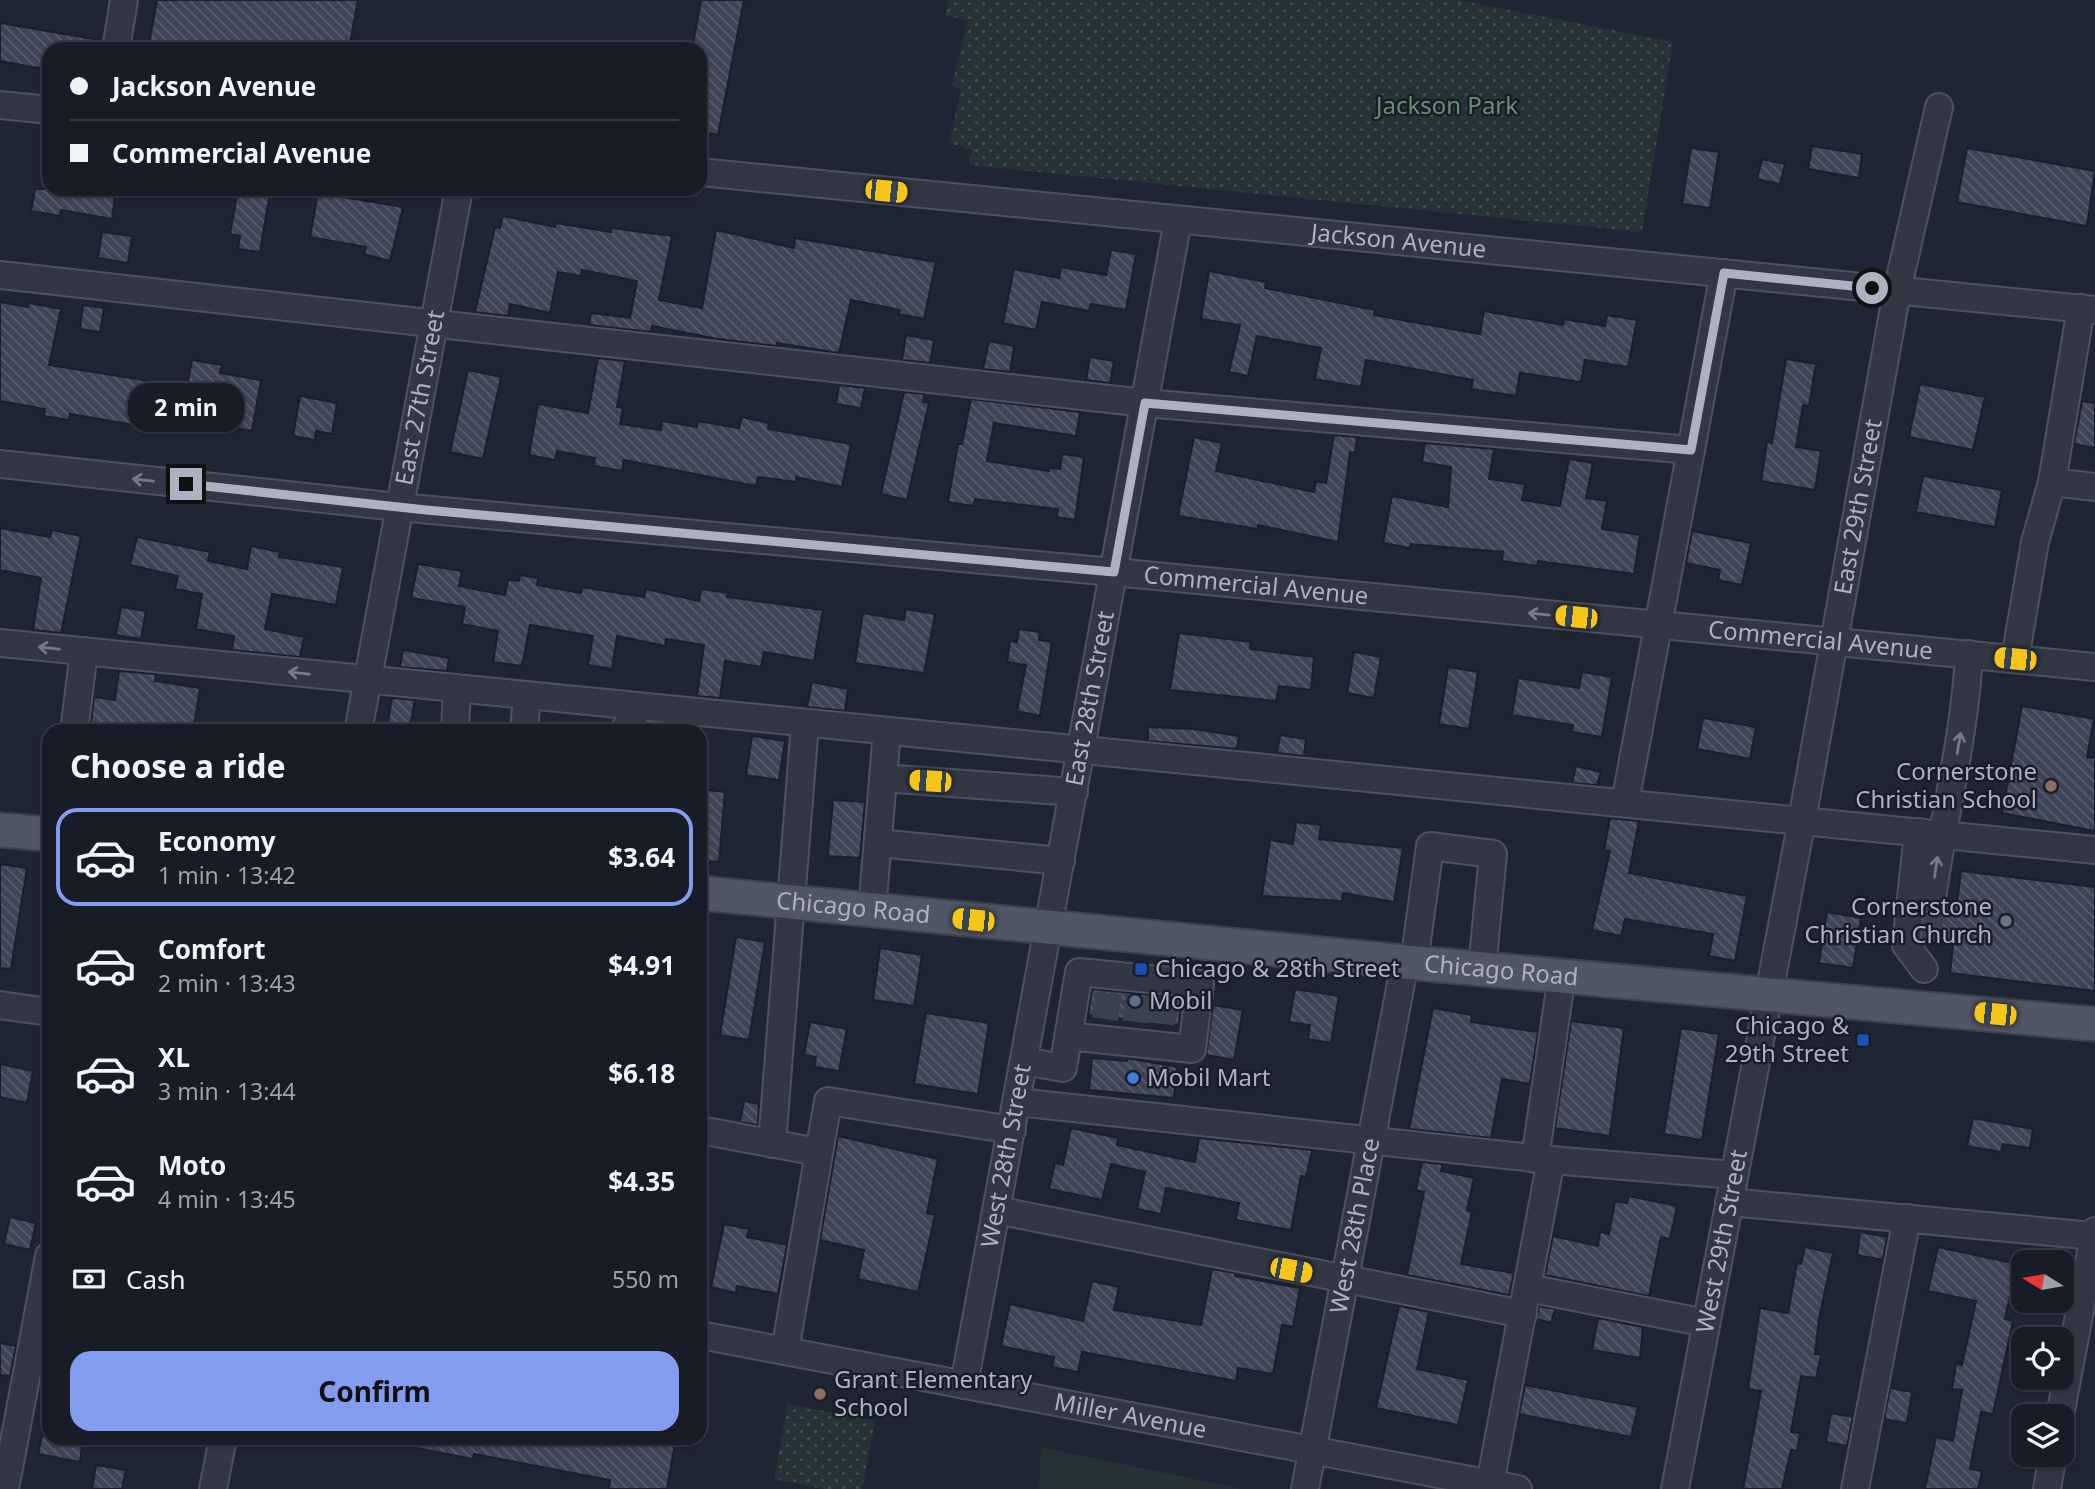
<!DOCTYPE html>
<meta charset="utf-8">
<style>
body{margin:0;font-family:"Noto Sans",sans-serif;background:#21252e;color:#f1f3f6;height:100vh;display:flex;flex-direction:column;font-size:26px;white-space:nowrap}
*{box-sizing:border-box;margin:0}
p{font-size:23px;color:#9fa1a7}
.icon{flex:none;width:38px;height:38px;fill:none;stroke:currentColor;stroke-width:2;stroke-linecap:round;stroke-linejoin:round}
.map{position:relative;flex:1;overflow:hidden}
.drawer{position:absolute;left:42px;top:724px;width:665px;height:721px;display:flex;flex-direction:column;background:#181c26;border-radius:21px;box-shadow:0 2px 5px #0004,0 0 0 2px #363a43}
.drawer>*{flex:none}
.banner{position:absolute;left:42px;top:42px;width:665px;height:154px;border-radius:21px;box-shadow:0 2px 5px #0004,0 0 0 2px #363a43;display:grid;align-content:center;height:154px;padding:0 28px;background:#181c26}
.needle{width:46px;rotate:281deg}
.buttons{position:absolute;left:2011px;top:1250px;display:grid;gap:14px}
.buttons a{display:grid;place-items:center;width:63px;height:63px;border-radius:14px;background:#181c26;box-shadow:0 2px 5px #0004,0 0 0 2px #363a43;font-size:35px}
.end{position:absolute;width:32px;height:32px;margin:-16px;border:9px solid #adb1c1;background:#111;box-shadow:0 0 0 4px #111}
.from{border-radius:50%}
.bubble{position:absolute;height:49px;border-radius:21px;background:#181c26;box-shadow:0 2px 5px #0004,0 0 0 2px #363a43;font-size:23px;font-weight:700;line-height:49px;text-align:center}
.car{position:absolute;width:21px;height:42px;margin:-21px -10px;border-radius:9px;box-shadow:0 0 5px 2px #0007;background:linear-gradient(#f5c518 24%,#345 0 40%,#f5c518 0 76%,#345 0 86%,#f5c518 0)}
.banner b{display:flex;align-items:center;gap:24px;height:66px;font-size:26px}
.banner b+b{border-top:2px solid #363a43}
.banner i{width:18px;height:18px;background:#f1f3f6}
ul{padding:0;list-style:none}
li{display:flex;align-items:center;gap:21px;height:98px;margin:0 14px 10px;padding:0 14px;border:4px solid transparent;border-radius:21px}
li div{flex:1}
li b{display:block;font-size:26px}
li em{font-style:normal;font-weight:700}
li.on{border-color:#839cf0}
li>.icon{width:63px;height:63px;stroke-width:1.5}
h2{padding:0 28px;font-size:32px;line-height:84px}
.pay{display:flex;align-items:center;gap:18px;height:77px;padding:0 28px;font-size:26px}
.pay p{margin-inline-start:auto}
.button{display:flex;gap:14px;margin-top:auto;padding:14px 28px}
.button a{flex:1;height:80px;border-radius:21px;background:#839cf0;color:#111;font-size:28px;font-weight:700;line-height:80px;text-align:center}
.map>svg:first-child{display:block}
.grass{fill:url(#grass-dots)}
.pitch{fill:#253337}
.building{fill:url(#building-back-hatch);stroke:#1b1f2a;stroke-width:2}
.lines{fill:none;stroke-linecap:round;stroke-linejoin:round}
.minor-tunnel{stroke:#3c414f;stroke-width:26;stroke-dasharray:26 13;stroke-linecap:butt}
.minor-casing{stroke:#4d525f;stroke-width:30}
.major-casing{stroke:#3c414e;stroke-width:37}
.minor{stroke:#333744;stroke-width:26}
.major{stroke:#515664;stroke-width:33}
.oneway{stroke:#767a89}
.route{stroke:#adb1c1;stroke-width:9}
.education-dot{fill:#8d6e63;stroke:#191d28;stroke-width:2.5}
.worship-dot{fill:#6b7280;stroke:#191d28;stroke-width:2.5}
.transit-dot{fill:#1a4fb4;stroke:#191d28;stroke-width:2.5}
.service-dot{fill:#5c6f8a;stroke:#191d28;stroke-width:2.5}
.shop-dot{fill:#3f7fe0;stroke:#191d28;stroke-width:2.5}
.labels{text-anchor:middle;stroke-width:5;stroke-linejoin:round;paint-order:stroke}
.park-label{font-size:24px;fill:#678f76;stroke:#191d28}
.street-label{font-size:24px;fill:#adb1c1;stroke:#191d28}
.poi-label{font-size:24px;fill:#adb1c1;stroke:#191d28;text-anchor:start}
</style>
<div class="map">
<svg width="2095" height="1489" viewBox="0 0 2095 1489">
<defs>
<pattern id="grass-dots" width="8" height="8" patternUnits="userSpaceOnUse" patternTransform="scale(1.75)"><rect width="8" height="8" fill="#253337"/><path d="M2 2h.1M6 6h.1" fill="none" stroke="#424e52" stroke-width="1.8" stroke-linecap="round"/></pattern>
<pattern id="building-back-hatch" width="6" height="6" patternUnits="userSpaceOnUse" patternTransform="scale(1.75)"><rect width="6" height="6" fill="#3e4456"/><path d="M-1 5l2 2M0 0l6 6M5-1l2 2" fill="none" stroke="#575d6c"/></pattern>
</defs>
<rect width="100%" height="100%" fill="#202533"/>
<path class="grass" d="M949,0H1459L1673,42L1642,232L969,165L972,150L949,143L961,89L952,85L968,21L945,15Z
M788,1404L875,1421L862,1489H824L774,1479Z"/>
<path class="pitch" d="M1041,1447L1242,1489H1039Z"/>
<path class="building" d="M157,0H358L349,49H148Z
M701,0H744L718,135L700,131V49H692Z
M0,23L94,39L93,49H49V70L0,61Z
M1812,146L1862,154L1859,178L1808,169Z
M1691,148L1719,152L1710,208L1682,204Z
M1967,148L2095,171L2087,226L1957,202Z
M1762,159L1785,164L1780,184L1757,179Z
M35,189H116L112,219L61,210L60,216L31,211Z
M238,189L270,192L260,252L238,249L240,236L230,234Z
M318,193L403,207L390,261L364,254L366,247L310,237Z
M503,216L555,227L556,223L611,232V228L672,236L659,300L702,308L716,230L794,248L795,238L936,262L924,319L899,314L900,310L851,300L839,353L777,343V346L718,339L652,326L651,332L589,325L591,313L630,318L637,281L582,270L581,276L558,272L550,313L510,304L508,316L475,312L495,227L500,228Z
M102,232L132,236L128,263L98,258Z
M1111,250L1136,254L1126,310L1091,304L1089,311L1042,302L1036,330L1003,323L1014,269L1059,278L1061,267L1106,275Z
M1209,271L1266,282L1265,288L1375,310L1374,315L1480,334L1484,311L1563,325L1564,319L1605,326L1607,315L1637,320L1628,367L1585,360L1581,382L1520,373L1516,396L1471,389L1473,380L1366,360L1361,387L1315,379L1321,348L1257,336L1248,376L1229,372L1240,325L1201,319Z
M0,302L28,307L29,303L61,309L49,365L187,387L192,360L222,365L220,373L261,380L252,431L211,424L210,430L153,419L151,428L70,414L69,420L44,416L45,409L0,401Z
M83,305L104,308L100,332L80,329Z
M906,335L934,340L930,363L902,360Z
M989,341L1014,346L1010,372L983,369Z
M1090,357L1114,361L1110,383L1086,380Z
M598,358L625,361L617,407L623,408L620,424L661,430L662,421L697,427L698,421L739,428L742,417L769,423L768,429L851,444L842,487L796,477V482L758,477L756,486L624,460L622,471L594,466L595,458L557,451L555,460L529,455L538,404L588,413Z
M1786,359L1816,364L1809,406L1803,405L1796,447L1821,451L1815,490L1761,481L1767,442L1772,443Z
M468,370L501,377L483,459L450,452Z
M1920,384L1985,397L1973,450L1909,437Z
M839,385L865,388L861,408L836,404Z
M904,392L924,394L923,402L929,403L907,500L881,494Z
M300,396L337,403L332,434L316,431L315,440L293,436Z
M971,399L1080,412L1076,436L994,423L987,461L1049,471V468L1060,469L1062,454L1084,457L1075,520L1057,517L1058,509L975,499L973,506L948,502L958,444H962Z
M2082,401L2095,403V448L2074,444Z
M1334,435L1357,437L1355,453L1350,452L1338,542L1258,525V529L1178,516L1194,437L1222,443L1216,471L1314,492L1316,481L1326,483Z
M1425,443L1494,449L1489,479L1525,484L1522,500L1560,506L1569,459L1593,463L1586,498L1607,501L1602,529L1640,535L1634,574L1538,561L1537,566L1502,561L1503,552L1411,544L1410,548L1383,543L1392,496L1448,507L1451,467L1422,462Z
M1923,476L2002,490L1995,527L1916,512Z
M0,528L50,537L52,530L81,536L61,633L33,630L41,578L0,570Z
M1692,531L1751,543L1742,585L1718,580L1720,570L1686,563Z
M137,537L210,552L208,561L247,569L251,546L280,552L279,557L343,567L336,605L272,594L265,629L304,637L300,657L232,650L234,636L196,629L202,594L175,589L178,576L130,565Z
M418,564L462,571L459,586L505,595L508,580L519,581L520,575L538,578L537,585L581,593L582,587L644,597L646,589L699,601L701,589L728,593L727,597L823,610L814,661L764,652L761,667L725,661L720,698L697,696L704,645L666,639L665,646L617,636L612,669L588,665L593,636L530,625L522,666L493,662L498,631L462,624L465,607L411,598Z
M121,607L146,611L141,639L116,635Z
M906,609L935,614L924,673L855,663L863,613L904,620Z
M1019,629L1040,632L1039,640L1052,642L1040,716L1017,711L1026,665L1007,662L1010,641L1017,642Z
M1179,633L1251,642L1250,649L1314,657L1311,690L1279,686L1276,701L1170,690Z
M403,650L449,658L447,671L400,667Z
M1354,652L1381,657L1374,698L1347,693Z
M1448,667L1478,672L1469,729L1439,724Z
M119,671L156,674L155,681L200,688L193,732L90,730L94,697L115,700Z
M1582,672L1612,677L1602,737L1572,732L1573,725L1512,715L1518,678L1579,688Z
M812,682L848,689L845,711L807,707Z
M392,698L415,700L409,732H386Z
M2022,706L2094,719L2087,757L2095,758V831L2002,813Z
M1703,718L1756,727L1750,759L1697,749Z
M1148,727L1194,729L1239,736L1237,749L1148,741Z
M1280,735L1306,739L1304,756L1277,753Z
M752,736L785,741L779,780L746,775Z
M1576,766L1601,772L1597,785L1572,783Z
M700,789L725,792L719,862L700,860Z
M833,800L865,802L860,858L828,856Z
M1610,818L1639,821L1629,873L1747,896L1735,961L1709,956L1713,934L1625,919L1621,936L1592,930L1610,851L1604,850Z
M1296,822L1321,825L1319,839L1403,848L1394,902L1343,893L1342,901L1262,896L1270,840L1293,844Z
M0,864L27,868L11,969L0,968Z
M1961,871L2095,887V991L1950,973L1953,945L1923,941L1925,913L1937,914L1948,902L1957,903Z
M1827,912L1861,918L1853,968L1819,963Z
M736,937L765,942L749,1040L720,1035Z
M880,948L922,955L914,1006L873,1000Z
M1092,989L1182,998L1179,1025L1088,1015Z
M1295,989L1339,996L1331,1043L1308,1039L1310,1025L1289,1022Z
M1213,1005L1243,1010L1234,1060L1206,1055Z
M1433,1008L1472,1015L1471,1022L1538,1032L1530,1084L1502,1079L1491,1138L1409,1129Z
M926,1013L989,1023L978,1094L914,1084Z
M1571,1021L1624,1028L1610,1136L1555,1128Z
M810,1022L847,1029L839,1071L814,1067L816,1057L804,1055Z
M1681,1028L1719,1034L1702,1140L1664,1134Z
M1092,1058L1127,1061V1058L1177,1067L1174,1098L1089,1090Z
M0,1064L33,1071L27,1103L0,1097Z
M744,1101L759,1104L758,1125L740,1122Z
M1973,1118L2033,1129L2030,1148L2003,1144L2001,1152L1967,1146Z
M1071,1128L1118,1138L1117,1145L1195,1162L1199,1138L1312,1150L1306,1177L1301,1176L1291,1230L1236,1220L1239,1203L1166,1188L1161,1214L1137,1209L1145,1172L1111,1164L1102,1200L1049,1189L1055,1163L1063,1165Z
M838,1136L938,1159L927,1213L935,1215L918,1292L858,1279L864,1250L820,1240Z
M1422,1162L1443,1164L1441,1171L1474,1178L1467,1210L1472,1212L1461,1264L1514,1273L1509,1295L1407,1275L1424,1192L1416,1190Z
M1629,1196L1677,1206L1670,1239L1661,1237L1649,1296L1545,1275L1553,1236L1598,1246L1600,1232L1609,1234L1615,1201L1627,1203Z
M10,1217L36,1223L30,1250L4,1244Z
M724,1224L749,1229L747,1237L787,1245L778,1294L737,1286L736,1293L711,1287Z
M1860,1232L1887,1237L1883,1260L1857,1255Z
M1805,1247L1833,1253L1819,1319L1815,1354L1821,1355L1816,1378L1801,1376L1791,1432L1800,1433L1797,1451L1791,1450L1782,1489H1743L1761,1391L1748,1389L1760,1308L1788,1313L1797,1263L1801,1264Z
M1938,1247L2017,1264L2005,1319L2013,1321L1993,1414L1981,1412L1970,1469L1982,1471L1978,1489H1925L1936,1437L1953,1441L1962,1390L1952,1389L1956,1364L1962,1365L1976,1301L1928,1291Z
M1212,1269L1236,1273L1235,1276L1300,1288L1293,1327L1282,1325L1273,1374L1238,1368L1236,1381L1082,1352L1078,1372L1052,1367L1054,1357L1001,1346L1010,1304L1083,1321L1092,1281L1119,1287L1114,1310L1201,1325Z
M1399,1306L1429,1312L1417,1369L1468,1380L1458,1425L1376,1408Z
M1539,1306L1555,1309L1551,1323L1537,1319Z
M1598,1318L1643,1327L1640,1358L1592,1350Z
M0,1343L16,1346L10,1376L0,1375Z
M1525,1385L1638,1407L1631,1437L1519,1414Z
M1890,1388L1912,1392L1907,1423L1884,1419Z
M1831,1413L1853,1417L1847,1446L1826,1442Z
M42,1436L83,1438L80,1462L38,1454Z
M417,1438H676L667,1489H609L610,1480L474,1454L473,1459L416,1448Z
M96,1465L126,1470L122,1489H92Z"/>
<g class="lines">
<path class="minor-tunnel" d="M1928,941L1932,899
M1105,1019L1110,983
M1136,1022L1140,985
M1162,1024L1166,988"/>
<defs>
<g id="minor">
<path d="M116,49L124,0"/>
<path d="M0,105L49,110"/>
<path id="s1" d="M700,172L2095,310"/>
<path d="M0,275L1145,403L1691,450"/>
<path id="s2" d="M0,464L398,507L1114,572L2095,667"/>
<path d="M2052,482L2095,487"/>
<path d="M0,643L2095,850"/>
<path d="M2015,659L2035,542L2052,482L2081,308"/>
<path d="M74,732L84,651"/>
<path id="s3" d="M358,732L459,189"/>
<path d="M455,732L457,689"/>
<path d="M524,732L527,696"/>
<path d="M623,732L639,707"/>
<path d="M883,778L1074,792"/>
<path d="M1625,803L1724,273"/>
<path d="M1918,832L1906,945L1924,969"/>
<path d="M878,843L1061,861"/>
<path d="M1932,899C1943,818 1965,737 1969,654"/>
<path d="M872,910L887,731"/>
<path d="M1414,963L1430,846L1493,854L1482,969"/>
<path d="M0,1005L49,1012"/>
<path d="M1024,1061L1063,1068L1079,972L1200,984L1192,1049L1068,1036"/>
<path d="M1017,1102L1551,1160L1734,1175"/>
<path d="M700,1130L818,1152"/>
<path d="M772,1144L805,723"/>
<path d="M1535,1159L1562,975"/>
<path d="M1729,1202L2094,1236"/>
<path d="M996,1210L1523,1314"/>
<path d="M1528,1288L1706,1323"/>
<path id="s4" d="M700,1335L1518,1489"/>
<path d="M785,1351L828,1101L1012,1130"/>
<path id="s5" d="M964,1385L1178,220"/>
<path d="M2060,1416L2095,1231"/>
<path d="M1490,1484L1551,1160"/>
<path d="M5,1489L49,1256"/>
<path d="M213,1489L223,1438"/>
<path id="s6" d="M1305,1489L1405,962"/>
<path id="s7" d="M1675,1489L1802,820L1897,291L1939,107"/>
<path d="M1855,1489L1907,1218"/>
<path d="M2047,1489L2053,1454"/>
</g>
<g id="major">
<path d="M0,830L49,834"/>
<path id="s8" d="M700,893L1405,962L2095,1024"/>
</g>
</defs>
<use href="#minor" class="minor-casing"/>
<use href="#major" class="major-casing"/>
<use href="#minor" class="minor"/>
<use href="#major" class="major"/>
</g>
<defs><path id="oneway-shaft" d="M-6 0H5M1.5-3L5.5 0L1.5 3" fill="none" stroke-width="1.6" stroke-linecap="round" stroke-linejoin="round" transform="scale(1.75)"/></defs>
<g class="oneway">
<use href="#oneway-shaft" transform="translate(143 480) rotate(-174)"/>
<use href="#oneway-shaft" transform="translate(1539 614) rotate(-174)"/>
<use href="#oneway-shaft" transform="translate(49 648) rotate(-174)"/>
<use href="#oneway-shaft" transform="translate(299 673) rotate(-174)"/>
<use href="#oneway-shaft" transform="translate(1959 743) rotate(-80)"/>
<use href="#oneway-shaft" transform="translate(1936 867) rotate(-82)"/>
</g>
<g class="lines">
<path class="route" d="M186,484L426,510L1114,572L1145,403L1691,450L1724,273L1872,288"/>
</g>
<g class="education-dot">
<circle cx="2051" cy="786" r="7"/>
<circle cx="820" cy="1394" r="7"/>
</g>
<circle class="worship-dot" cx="2006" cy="921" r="7"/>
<g class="transit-dot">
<rect x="1134" y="962" width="14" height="14" rx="3.5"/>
<rect x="1856" y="1033" width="14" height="14" rx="3.5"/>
</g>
<circle class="service-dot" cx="1135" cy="1001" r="7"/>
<circle class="shop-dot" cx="1133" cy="1078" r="7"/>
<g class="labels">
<g class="park-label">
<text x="1447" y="114">Jackson Park</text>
</g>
<g class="street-label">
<text dy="8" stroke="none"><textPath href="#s1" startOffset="702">Jackson Avenue</textPath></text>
<text dy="8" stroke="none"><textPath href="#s3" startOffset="340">East 27th Street</textPath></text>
<text dy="8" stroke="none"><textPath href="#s7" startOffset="999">East 29th Street</textPath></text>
<text dy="8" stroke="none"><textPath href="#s2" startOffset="1262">Commercial Avenue</textPath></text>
<text dy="8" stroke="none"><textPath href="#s2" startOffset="1829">Commercial Avenue</textPath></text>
<text dy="8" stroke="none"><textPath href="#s5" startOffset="698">East 28th Street</textPath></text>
<text dy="8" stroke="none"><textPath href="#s8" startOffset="154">Chicago Road</textPath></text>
<text dy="8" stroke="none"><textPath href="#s8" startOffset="805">Chicago Road</textPath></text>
<text dy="8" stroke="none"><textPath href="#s5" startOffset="233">West 28th Street</textPath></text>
<text dy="8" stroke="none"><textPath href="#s6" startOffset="268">West 28th Place</textPath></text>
<text dy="8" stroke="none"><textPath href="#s7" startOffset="252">West 29th Street</textPath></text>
<text dy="8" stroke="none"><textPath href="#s4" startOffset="438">Miller Avenue</textPath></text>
</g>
<g class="poi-label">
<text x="2037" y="780" text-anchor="end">Cornerstone<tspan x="2037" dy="28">Christian School</tspan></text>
<text x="1992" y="915" text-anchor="end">Cornerstone<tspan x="1992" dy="28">Christian Church</tspan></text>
<text x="1155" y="977">Chicago &amp; 28th Street</text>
<text x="1149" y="1009">Mobil</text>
<text x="1849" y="1034" text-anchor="end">Chicago &amp;<tspan x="1849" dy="28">29th Street</tspan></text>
<text x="1147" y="1086">Mobil Mart</text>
<text x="834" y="1388">Grant Elementary<tspan x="834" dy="28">School</tspan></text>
</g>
</g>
</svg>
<div class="buttons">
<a><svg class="needle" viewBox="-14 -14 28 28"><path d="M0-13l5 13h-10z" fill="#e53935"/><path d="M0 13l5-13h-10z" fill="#9fa1a7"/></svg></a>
<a><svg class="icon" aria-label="locate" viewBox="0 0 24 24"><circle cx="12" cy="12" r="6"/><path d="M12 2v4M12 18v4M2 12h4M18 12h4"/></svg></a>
<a><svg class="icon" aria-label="layers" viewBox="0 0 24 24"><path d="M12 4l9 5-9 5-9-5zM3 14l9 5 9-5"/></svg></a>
</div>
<i class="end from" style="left:1872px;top:288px"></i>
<i class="end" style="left:186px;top:484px"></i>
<div class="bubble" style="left:128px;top:383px;width:116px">2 min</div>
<i class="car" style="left:886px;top:191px;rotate:96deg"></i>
<i class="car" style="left:1576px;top:617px;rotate:276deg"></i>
<i class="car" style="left:2015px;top:659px;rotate:276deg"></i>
<i class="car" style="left:930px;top:781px;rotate:274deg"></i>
<i class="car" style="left:973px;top:920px;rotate:276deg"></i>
<i class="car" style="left:1995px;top:1014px;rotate:276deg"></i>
<i class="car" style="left:1291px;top:1270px;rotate:101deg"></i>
<div class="banner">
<b><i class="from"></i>Jackson Avenue</b>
<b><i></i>Commercial Avenue</b>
</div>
<section class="drawer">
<h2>Choose a ride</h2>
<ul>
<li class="on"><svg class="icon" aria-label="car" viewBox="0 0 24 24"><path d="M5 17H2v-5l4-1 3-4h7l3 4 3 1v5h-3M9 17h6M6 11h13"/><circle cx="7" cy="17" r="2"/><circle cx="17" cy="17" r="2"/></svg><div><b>Economy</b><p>1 min · 13:42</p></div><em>$3.64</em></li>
<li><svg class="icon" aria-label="car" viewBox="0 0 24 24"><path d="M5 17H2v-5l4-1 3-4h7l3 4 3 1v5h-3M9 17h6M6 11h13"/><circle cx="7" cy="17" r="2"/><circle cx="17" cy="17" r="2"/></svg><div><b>Comfort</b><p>2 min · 13:43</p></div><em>$4.91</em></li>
<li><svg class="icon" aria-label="car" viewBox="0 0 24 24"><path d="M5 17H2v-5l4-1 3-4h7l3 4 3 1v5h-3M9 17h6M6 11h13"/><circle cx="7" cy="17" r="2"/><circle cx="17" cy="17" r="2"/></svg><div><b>XL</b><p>3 min · 13:44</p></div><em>$6.18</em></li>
<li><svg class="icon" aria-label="car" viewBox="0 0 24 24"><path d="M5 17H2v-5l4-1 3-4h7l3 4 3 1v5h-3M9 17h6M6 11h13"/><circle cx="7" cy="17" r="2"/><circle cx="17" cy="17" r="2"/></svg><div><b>Moto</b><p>4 min · 13:45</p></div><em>$4.35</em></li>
</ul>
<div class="pay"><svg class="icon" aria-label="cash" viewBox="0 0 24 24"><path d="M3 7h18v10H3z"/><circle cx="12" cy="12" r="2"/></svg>Cash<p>550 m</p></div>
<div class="button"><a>Confirm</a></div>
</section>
</div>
